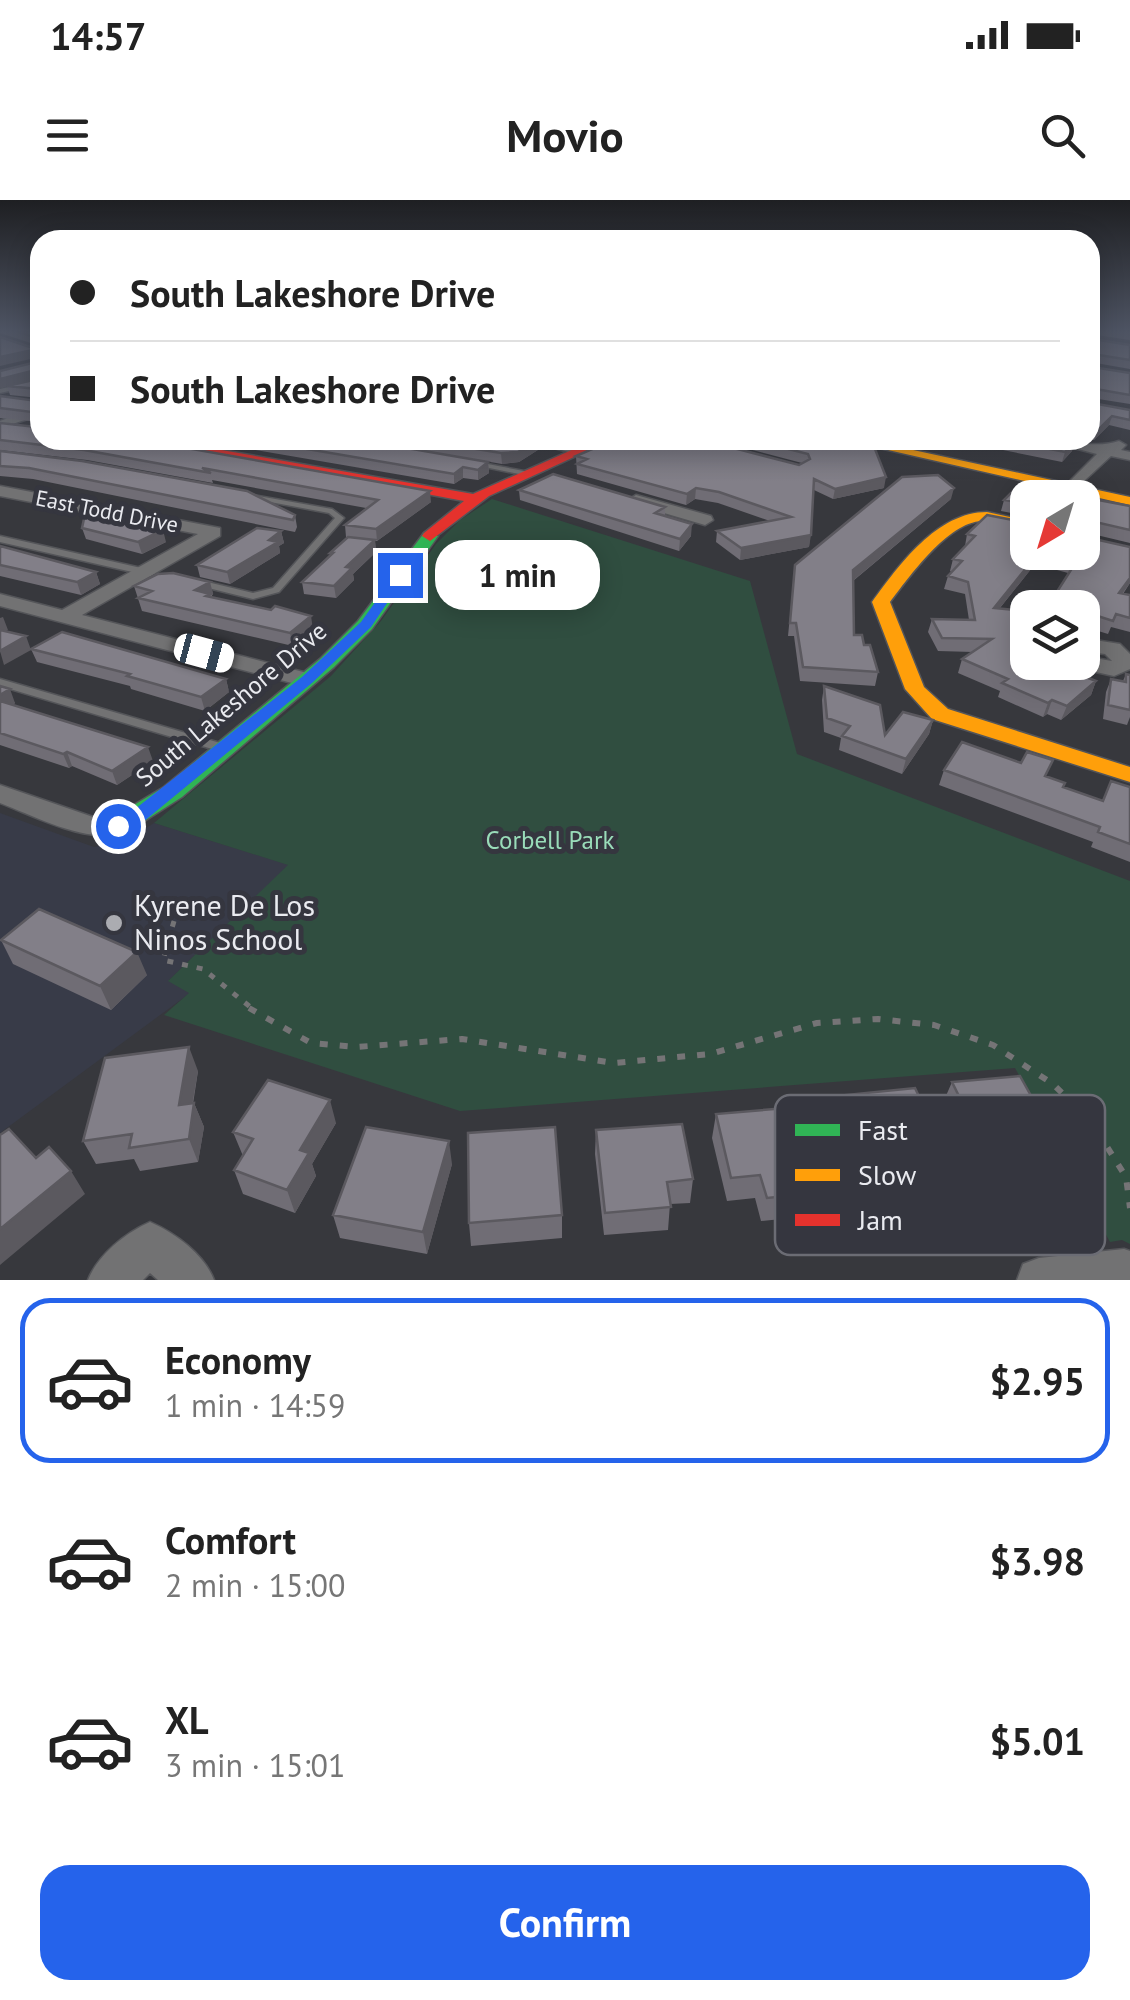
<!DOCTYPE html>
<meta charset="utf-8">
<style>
body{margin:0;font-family:"PT Sans",sans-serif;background:#f2f2f2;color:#222;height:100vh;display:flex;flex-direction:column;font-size:38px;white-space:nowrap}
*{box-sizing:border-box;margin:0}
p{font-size:32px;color:#767676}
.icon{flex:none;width:55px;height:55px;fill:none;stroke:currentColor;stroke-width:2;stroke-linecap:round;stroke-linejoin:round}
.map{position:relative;height:1080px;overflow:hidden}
.side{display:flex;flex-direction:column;background:#fff;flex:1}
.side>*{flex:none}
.banner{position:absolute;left:30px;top:30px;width:1070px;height:220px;border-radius:30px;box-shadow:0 5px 25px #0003;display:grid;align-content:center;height:220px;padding:0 40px;background:#fff}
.needle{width:65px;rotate:218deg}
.fabs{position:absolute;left:1010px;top:280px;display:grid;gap:20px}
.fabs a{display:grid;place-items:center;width:90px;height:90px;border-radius:20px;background:#fff;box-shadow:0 5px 25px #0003;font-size:50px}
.end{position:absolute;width:45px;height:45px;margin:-22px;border:12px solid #2563eb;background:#fff;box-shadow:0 0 0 5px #fff}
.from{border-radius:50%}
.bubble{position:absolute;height:70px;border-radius:30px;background:#fff;box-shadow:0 5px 25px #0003;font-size:32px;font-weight:600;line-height:70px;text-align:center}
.car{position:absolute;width:30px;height:60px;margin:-30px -15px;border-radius:12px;box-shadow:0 0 8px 2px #0007;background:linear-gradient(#fff 24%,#345 0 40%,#fff 0 76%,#345 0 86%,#fff 0)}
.banner b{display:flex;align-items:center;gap:35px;height:95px;font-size:38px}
.banner b+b{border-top:2px solid #e0e0e0}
.banner i{width:25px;height:25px;background:#222}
ul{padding:18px 0 0;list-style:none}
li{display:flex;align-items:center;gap:30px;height:165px;margin:0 20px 15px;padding:0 20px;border:5px solid transparent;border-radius:30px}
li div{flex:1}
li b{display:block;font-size:38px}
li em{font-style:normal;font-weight:600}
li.active{border-color:#2563eb}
li>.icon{width:90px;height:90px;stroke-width:1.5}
.action{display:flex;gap:20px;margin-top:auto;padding:20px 40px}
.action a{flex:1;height:115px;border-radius:30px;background:#2563eb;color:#fff;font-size:40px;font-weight:600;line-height:115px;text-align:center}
.status{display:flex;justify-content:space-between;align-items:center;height:70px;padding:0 50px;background:#fff;direction:ltr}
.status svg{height:28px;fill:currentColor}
header{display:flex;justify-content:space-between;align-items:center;height:130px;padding:0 40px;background:#fff;font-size:45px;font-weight:600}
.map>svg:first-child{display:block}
.built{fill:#383b48}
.green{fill:#304e40}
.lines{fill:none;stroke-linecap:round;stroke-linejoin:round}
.lane-casing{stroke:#545559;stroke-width:3}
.street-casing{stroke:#545559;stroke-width:3}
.fast-casing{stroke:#545559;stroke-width:3}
.slow-casing{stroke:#545559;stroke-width:3}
.jam-casing{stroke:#545559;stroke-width:3}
.path-far1{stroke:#757476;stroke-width:5;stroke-dasharray:6 9;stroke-linecap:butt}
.path{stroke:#757476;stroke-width:6;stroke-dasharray:8 12;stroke-linecap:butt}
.lane{fill:#727273;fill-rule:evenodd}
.street{fill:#727273;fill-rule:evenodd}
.fast{fill:#30b455;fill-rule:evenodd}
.slow{fill:#ff9f0a;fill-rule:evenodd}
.jam{fill:#e5322d;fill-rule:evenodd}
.wall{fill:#706d75}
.shaded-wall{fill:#5b595f}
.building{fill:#827f88;stroke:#5b595f;stroke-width:2.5}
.route{fill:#2563eb}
.poi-dot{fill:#abacb1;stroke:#35363f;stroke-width:4}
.labels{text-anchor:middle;stroke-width:10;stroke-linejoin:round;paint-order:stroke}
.far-street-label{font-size:22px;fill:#eaebf0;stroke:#35363f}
.street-label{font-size:25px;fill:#eaebf0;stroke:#35363f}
.park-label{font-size:25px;fill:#99dcb9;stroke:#35363f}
.near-poi-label{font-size:30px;fill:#eaebf0;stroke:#35363f;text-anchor:start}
.key{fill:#35363f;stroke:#6b6c74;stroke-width:2.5}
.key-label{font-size:28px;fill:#eaebf0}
</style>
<div class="status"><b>14:57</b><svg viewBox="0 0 49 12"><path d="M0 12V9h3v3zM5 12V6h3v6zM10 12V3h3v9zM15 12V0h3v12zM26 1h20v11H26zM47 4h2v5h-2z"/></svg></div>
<header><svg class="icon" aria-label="menu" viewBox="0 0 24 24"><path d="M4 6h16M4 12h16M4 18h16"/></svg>Movio<svg class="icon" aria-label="search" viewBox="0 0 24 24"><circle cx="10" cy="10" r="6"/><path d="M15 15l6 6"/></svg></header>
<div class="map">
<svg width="1130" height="1080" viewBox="0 0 1130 1080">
<rect width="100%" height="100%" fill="#37383d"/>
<path class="built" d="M0,613L94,647L126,641L154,623L289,665L169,780L190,793L0,933Z"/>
<path class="green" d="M492,299L750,381L797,554L1130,681V1044L1122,1040L1110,1042L1015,868L460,911L164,815L189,793L168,781L288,665L154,623L331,476L381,421L436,344L460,320Z"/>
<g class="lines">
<defs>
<path id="lane" d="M40,180V184L0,193V189Z
M472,261L529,272L533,274L529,276L475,265H472Z
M241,293L332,309L344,318L279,392L253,399L196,385L194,383L199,380L253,393L273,388L335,318L329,313L244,297H241Z
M0,336L150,370L155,373L150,376L0,342Z
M0,479L227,545L229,548L227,551H219L0,486Z"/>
<path id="street" d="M40,206V215L0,228V221Z
M524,240H550L587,251L580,255Z
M1043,240C1069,240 1096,249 1119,241L1126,245L1121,250L1130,252V260L1111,256L1071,293L1063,288L1097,254Z
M0,286L220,328V336L82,415L315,475L318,480L307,487L0,406V394L62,410L198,334L0,296Z
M636,295L711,316L713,320L705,325L630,303L628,300Z
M1082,438L1120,444L1130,454V469L1114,476L1073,467L1070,462H1082V456L1112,461L1105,454L1082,451Z
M0,585L93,617L128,619L132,626L128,633C86,644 39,618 0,603Z
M150,1022C175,1033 204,1054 214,1080H158L150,1073L143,1080H88C98,1055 125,1033 150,1022Z
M1124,1049L1130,1051V1080H1017L1023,1064L1039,1058Z"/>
<path id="fast" d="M424,333L438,336L372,429L334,467L182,597L127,632H109L105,626L109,620L164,587L320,459L358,421Z"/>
<path id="slow" d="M844,240H867L1130,297V305Z
M987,312L1028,321V330C1013,327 997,320 982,321C948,322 909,377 890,402L924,487L948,509L1130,567V582L932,519L905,489L872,402C899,365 937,312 987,312Z"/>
<path id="jam" d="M137,240H164L473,294L594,240H611L489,296L430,341L422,336L424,333L464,301Z"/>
</defs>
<use href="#lane" class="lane-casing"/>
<use href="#street" class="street-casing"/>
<use href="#fast" class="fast-casing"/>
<use href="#slow" class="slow-casing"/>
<use href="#jam" class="jam-casing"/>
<path class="path-far1" d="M174,721L163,760L203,769L254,810"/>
<path class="path" d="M249,808L311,843L356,847L462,839L614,863L710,854L817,823L878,819L934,825L993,845L1053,884L1092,923L1126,977L1130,1008"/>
<use href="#lane" class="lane"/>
<use href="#street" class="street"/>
<use href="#fast" class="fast"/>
<use href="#slow" class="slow"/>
<use href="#jam" class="jam"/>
</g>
<path class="wall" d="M0,131H40V146L0,133Z
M1090,131H1130V140L1090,134L1092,139L1130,145V169L1090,162L1092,167L1130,173V204L1092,198V203L1130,210V230L1109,225L1094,240H1090Z
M40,161V222L0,218V196L37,201L39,198L10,195L7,186L0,188Z
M0,223L431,302L377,341H375L376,352L353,374L354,380L336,398L304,394L302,382L330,355V353L350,337H346L345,325L366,308L212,280L213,283L87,260L0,250Z
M198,240H360L488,262L489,273L478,280L463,278L454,284Z
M363,240H541V248L519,262L502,264Z
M715,240H832L884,288L833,299L814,290L809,347L740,360L716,342L717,331L770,321L718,303L695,299L686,305L577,274L576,256L799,265L802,263Z
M953,240H1069L1072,251L1062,262Z
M0,251L295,315L297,327L295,332L33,279L0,276Z
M1019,285L1130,306V343L1084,332L1085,337L1130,347V383L1123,394L1130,395V432L1111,427L1108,434L1082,426V408H1049L1051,401L1068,373L1035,364L1000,408L1026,411L1028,462H1040L1044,476L1058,466L1096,481L1091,495L1061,520L1047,514L1043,517L998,497L1000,491L958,473L962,459L973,452L938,451L928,432L932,419L969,420L965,394L944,389L948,376L952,372L950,371L953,359L965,346L967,334L987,315L1028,323V352H1082V298H1028V316L1001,311L1004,300Z
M519,290L665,307V316L691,336L679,351L520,300Z
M951,299L853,381L854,435L864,445L878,472L875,486L800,481L794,436H788L795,365Z
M82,328L166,342L142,354L86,339Z
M281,331L284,343L279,346L280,353L230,384L200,377L197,365Z
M0,346L96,372L100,384L81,395L0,376Z
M210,382L213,394L211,397L313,429L293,446L142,411L134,386Z
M31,449L226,479L229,492L205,511L131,489L130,486L37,462Z
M1126,474L1130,475V517L1127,525L1103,519L1106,492L1111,479L1123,481Z
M0,486L15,503L13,505L153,561L117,585L72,566L69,568L0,545Z
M824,486L885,535L933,520L929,534L902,574L839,550L841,538L824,532L822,500Z
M944,570L1047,577L1063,587L1103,601L1130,587V662L1091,647L1093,642L939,585Z
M1,740L147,775L111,810L13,764Z
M198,871L193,904L194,903L204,927L198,962L140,971L134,959L96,964L83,941Z
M952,882L1073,971L1060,994L1012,999L1001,976L976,978L942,905Z
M826,897L959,981L948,1004L887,1011L881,996L849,1000L820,920Z
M716,914L827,992L820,1015L761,1021L755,998L727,1001L712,938Z
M336,923L312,964L316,976L295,1013L243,994L234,970L243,956L233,932Z
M596,930L693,979L690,1003L670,1004L668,1030L604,1035L595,954Z
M452,964L427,1054L340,1038L333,1015Z
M562,1015V1038L471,1046L469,1023Z"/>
<path class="shaded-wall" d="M37,149L39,157L0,166V157Z
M40,169V178L0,188V179Z
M1112,216L1109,225L1094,240L1098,230Z
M538,240H541V248L519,262L502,264L501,253Z
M1076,242L1072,251L1062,262L1065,252Z
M488,262L489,273L478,280V270Z
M463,267V278L454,284V274Z
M886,277L884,288L833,299L835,289Z
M696,288L695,299L686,305L687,294Z
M954,288L951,299L850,383L853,370Z
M430,291L431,302L377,341L376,329Z
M692,324L691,336L679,351L680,339Z
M163,330L166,342L142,354L138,342Z
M281,331L284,343L279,346L280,353L230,384L227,372Z
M811,335L809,347L740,360L741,348Z
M375,340L376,352L353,374L354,380L336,398L334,386L346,367Z
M1039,352L1035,364L990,420L994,408Z
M96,372L100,384L81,395L77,382Z
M1130,378V383L1114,405L1119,393Z
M210,382L213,394L210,396L213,406L195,390Z
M311,416L313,429L293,446L290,433Z
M3,417L8,430L0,434V418Z
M26,436L31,450L4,465L0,451Z
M226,479L229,492L205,511L201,497Z
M1096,481L1091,495L1061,520L1067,506Z
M10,489L15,503L0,512V495Z
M1052,500L1047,514L1043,517L1048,503Z
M933,520L929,534L902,574L906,559Z
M148,547L153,561L117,585L112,571Z
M67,552L72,566L69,568L63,554Z
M137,752L147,775L111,810L100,786Z
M189,847L198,871L188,929L179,905Z
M330,900L336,923L312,964L316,976L295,1013L287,990L300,950Z
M194,903L204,927L198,962L189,939Z
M449,941L452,964L427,1054L423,1032Z
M71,971L85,994L0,1065V1029Z"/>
<path class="building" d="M16,131H40V139Z
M1090,134L1092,139L1130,145V160L1093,154L1090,157Z
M0,137L36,149L40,146V152L37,149L0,157Z
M40,161V195L38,189L7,186L38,179L40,169L0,179V171Z
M1090,161L1092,167L1130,173V195L1090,188L1092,203L1130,210V220L1112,216L1098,230H1090Z
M0,196L37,201L40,198V217V213L0,208Z
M0,223L36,227L40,224V240H141L430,291L376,329L345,325L378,300L202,268L211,273L84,250L0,240Z
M254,240H360L488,262L478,270L463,267L454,274Z
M421,240H538L518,252L501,253Z
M613,240H703L799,265L810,259L808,254L753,240H832L875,249L886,277L835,289L814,279L811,335L741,348L717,331L791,317L719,292L696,288L687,294L577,264L587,259L576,256Z
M1004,240H1069L1076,242L1065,252Z
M0,251L82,261L247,291L295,315L293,320L29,268L0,266Z
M553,274L665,307L655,313L692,324L680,339L519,290Z
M938,275L954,288L853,370L854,435H862L864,445H870L878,472L803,467L796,423H790L795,365L902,277Z
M1019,285L1130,306V330L1087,320L1082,323V298H1028V304L1004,300Z
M85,314L163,330L138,342L82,328Z
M987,315L1028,323V352H1039L994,408L1026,411L1028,462H1040L1044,476L1058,466L1096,481L1067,506L1052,500L1048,503L1002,483L1008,479L962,459L992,439L942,438L932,419L975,420L968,382L948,376L962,361L953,359L975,336L967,334Z
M1082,325L1085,337L1130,347V378L1119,393L1130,395V418L1116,414L1113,421L1082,411V408H1070L1051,401L1076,362L1039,352H1082Z
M257,328L281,331L269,340L278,342L227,372L197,365Z
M348,337L375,340L346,367L352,368L334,386L302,382L333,353H330Z
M0,346L96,372L77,382L0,365Z
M173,373L210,382L195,390L210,394L206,396L271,410L275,406L311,416L290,433L138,398L152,391L134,386L158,374Z
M0,430L26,436L0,451Z
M62,432L226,479L201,497L127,476L130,474L31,449Z
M1126,474L1130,475V510L1108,505L1111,479L1126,482Z
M0,486L10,489L0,495Z
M824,486L880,505L885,535L903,512L933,520L906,559L842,536L850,526L827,518Z
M0,501L148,547L112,571L67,552L63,554L0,533Z
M962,542L1021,563L1027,552L1053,560L1045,576L1065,583L1063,587L1103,601L1111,581L1130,587V644L1098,632L1100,627L944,570Z
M39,709L137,752L100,786L1,740Z
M189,847L179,905L194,903L189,939L129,948L132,934L83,941L105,858Z
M1020,876L1073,971L1024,976L1013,952L988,955L952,882Z
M268,880L330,900L300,950L309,953L287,990L234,970L253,939L233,932Z
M915,888L959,981L896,988L890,973L856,977L826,897Z
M799,907L827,992L767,998L760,975L731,978L716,914Z
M682,924L693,979L667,982L671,1007L605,1013L596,930Z
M366,927L449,941L423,1032L333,1015Z
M555,927L562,1015L469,1023L468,933Z
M9,929L36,958L49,947L71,971L0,1029V935Z"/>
<linearGradient id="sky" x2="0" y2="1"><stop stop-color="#1e1f22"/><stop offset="0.46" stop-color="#4d5362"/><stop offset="1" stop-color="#4d5362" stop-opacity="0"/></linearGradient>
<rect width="1130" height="282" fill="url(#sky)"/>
<path class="route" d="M396,373L406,375L371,427L312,483L143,622L118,632L112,630V622L130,613L302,477L361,422Z"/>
<circle class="poi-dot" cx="114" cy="723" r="10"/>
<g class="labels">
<g class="far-street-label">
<text transform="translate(107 311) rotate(11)" y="8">East Todd Drive</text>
</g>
<g class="street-label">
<text transform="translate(231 504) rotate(-40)" y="9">South Lakeshore Drive</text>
</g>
<g class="park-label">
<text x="550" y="649">Corbell Park</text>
</g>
<g class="near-poi-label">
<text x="134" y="716">Kyrene De Los<tspan x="134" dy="34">Ninos School</tspan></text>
</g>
</g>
<rect x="775" y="895" width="330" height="160" rx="15" class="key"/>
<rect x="795" y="924" width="45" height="12" fill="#30b455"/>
<rect x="795" y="969" width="45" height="12" fill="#ff9f0a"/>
<rect x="795" y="1014" width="45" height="12" fill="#e5322d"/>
<g class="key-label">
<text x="858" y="940">Fast</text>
<text x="858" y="985">Slow</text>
<text x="858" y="1030">Jam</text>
</g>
</svg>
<div class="fabs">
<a><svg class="needle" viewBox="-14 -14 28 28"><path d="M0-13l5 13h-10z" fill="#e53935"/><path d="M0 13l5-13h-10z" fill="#767676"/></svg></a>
<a><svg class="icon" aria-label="layers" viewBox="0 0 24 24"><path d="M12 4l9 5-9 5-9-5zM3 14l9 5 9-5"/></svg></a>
</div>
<i class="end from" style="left:118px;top:626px"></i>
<i class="end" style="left:400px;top:375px"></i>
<div class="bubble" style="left:435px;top:340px;width:165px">1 min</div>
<i class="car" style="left:204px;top:453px;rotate:105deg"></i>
<div class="banner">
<b><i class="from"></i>South Lakeshore Drive</b>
<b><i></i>South Lakeshore Drive</b>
</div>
</div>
<section class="side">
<ul>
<li class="active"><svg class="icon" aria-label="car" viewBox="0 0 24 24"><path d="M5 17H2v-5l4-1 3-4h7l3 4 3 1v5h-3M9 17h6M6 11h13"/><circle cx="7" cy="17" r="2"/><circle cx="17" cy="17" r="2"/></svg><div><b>Economy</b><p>1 min · 14:59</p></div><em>$2.95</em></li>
<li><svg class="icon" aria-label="car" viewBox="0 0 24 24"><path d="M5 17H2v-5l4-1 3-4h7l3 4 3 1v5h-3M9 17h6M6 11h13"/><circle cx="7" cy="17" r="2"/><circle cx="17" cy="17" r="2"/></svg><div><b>Comfort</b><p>2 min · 15:00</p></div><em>$3.98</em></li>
<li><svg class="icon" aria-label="car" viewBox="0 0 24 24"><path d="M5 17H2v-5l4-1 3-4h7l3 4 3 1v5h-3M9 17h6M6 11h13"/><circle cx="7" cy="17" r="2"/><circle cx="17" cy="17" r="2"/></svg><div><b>XL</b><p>3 min · 15:01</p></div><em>$5.01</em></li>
</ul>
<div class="action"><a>Confirm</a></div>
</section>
